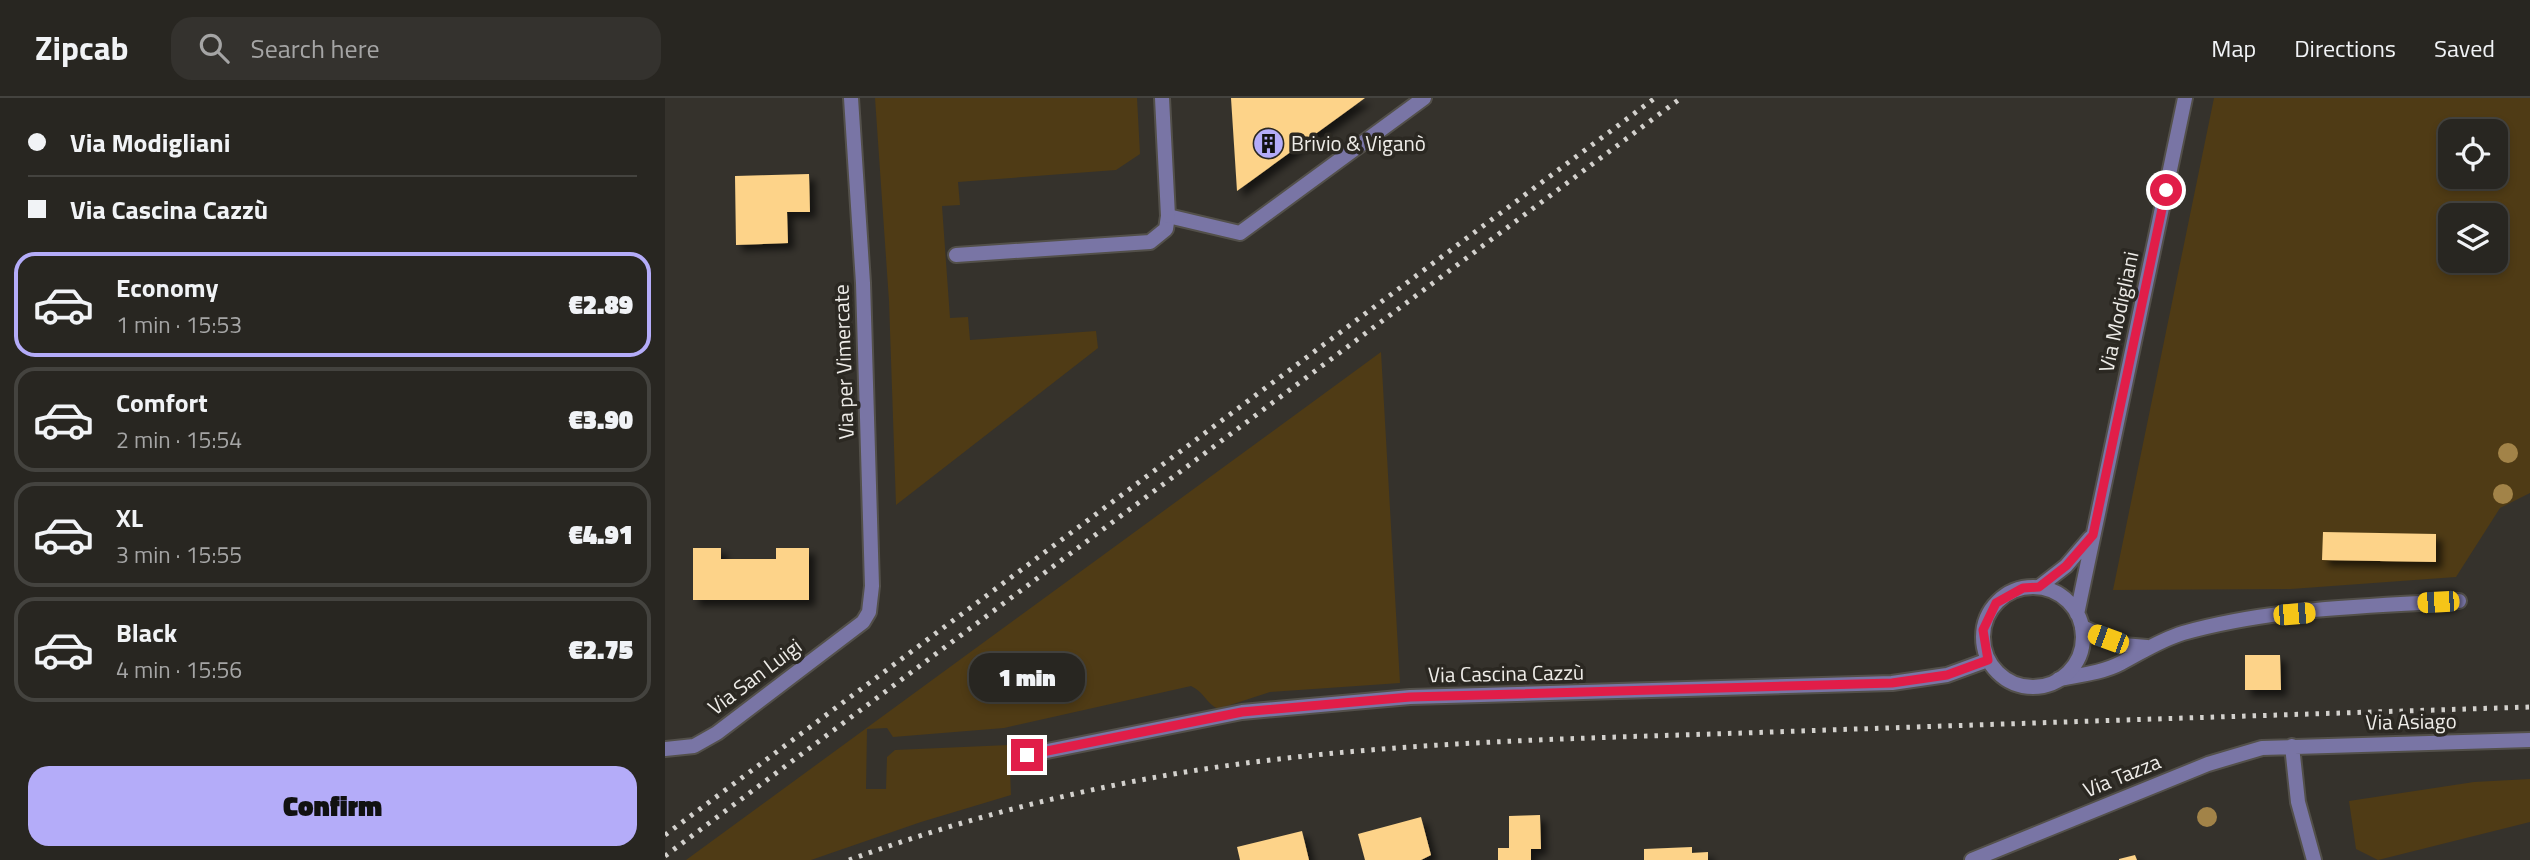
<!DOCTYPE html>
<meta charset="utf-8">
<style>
body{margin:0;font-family:"Titillium Web",sans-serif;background:#34322e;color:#f1f3f6;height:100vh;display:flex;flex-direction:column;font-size:26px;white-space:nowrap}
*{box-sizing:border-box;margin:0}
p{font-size:23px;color:#a5a5a5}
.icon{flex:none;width:38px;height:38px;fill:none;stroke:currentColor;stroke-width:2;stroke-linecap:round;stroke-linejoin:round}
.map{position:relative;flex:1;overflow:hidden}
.details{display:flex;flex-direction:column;background:#282621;width:665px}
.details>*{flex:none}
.hud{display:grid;align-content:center;height:154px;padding:0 28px;background:#282621}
.tools{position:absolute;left:1773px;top:21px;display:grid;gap:14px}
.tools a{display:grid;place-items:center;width:70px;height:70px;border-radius:14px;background:#282621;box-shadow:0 4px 10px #0003,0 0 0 2px #44433f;font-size:35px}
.end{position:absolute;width:32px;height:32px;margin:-16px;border:9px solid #e11d48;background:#fff;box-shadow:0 0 0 4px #fff}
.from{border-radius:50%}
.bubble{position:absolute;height:49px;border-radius:21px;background:#282621;box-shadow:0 4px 10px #0003,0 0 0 2px #44433f;font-size:23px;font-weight:800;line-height:49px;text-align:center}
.car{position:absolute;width:21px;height:42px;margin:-21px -10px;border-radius:9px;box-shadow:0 0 5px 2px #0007;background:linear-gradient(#f5c518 24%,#345 0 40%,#f5c518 0 76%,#345 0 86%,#f5c518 0)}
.hud b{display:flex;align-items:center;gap:24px;height:66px;font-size:26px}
.hud b+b{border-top:2px solid #44433f}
.hud i{width:18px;height:18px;background:#f1f3f6}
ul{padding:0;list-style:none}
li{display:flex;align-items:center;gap:21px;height:105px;margin:0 14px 10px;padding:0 14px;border:4px solid #44433f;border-radius:21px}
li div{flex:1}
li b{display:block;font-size:26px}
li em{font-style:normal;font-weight:800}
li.selected{border-color:#b4acf9}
li>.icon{width:63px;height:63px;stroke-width:1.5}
.action{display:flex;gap:14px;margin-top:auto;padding:14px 28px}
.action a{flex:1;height:80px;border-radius:21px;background:#b4acf9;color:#111;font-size:28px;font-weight:800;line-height:80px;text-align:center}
header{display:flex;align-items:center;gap:42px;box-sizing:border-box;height:98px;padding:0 35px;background:#282621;border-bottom:2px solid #44433f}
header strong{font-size:33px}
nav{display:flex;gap:38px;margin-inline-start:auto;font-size:24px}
.search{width:490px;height:63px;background:#34322e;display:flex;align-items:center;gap:18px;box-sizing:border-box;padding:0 24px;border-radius:21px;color:#a5a5a5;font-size:26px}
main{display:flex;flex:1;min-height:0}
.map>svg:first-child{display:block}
.green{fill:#4f3b15;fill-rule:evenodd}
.building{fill:#fdd389;filter:url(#shadow)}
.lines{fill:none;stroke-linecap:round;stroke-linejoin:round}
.lane-casing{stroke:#53504a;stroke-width:18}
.street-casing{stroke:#53504a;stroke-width:18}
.lane{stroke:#7975a5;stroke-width:14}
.street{stroke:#7975a5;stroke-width:14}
.rail{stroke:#d3d1cd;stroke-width:5;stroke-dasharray:3.5 7;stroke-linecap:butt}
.tree{fill:#a28348}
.route{stroke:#e11d48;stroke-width:9}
.labels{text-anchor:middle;stroke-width:7;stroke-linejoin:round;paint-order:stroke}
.poi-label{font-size:21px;fill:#eeece8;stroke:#2b2822;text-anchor:start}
.street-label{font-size:21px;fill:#eeece8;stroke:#2b2822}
</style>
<header>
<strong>Zipcab</strong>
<div class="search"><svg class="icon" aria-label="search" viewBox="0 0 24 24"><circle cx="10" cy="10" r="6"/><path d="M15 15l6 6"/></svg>Search here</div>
<nav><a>Map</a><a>Directions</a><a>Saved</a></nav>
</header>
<main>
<section class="details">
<div class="hud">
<b><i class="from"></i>Via Modigliani</b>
<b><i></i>Via Cascina Cazzù</b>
</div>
<ul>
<li class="selected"><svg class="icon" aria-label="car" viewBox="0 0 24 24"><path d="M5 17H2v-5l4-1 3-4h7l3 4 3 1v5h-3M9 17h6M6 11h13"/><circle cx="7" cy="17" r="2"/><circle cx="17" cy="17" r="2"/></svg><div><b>Economy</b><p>1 min · 15:53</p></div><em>€2.89</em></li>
<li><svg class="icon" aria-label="car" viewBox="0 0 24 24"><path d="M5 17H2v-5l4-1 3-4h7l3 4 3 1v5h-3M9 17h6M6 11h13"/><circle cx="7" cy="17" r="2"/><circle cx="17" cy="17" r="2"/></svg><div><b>Comfort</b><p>2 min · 15:54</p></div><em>€3.90</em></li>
<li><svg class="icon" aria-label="car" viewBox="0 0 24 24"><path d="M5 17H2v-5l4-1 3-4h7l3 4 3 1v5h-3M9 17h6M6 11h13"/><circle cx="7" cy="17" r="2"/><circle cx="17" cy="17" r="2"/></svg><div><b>XL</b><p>3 min · 15:55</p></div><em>€4.91</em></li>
<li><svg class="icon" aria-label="car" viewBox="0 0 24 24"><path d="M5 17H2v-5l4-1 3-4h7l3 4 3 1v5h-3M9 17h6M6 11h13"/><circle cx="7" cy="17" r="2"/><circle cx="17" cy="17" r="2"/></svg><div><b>Black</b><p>4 min · 15:56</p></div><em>€2.75</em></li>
</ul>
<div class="action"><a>Confirm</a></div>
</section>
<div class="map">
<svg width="1865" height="762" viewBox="0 0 1865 762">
<defs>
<filter id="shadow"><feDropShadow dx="6" dy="6" stdDeviation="3.5" flood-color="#0009"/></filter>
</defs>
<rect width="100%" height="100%" fill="#35322c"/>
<path class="green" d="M210,0H472L475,56L451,72L293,84L295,107L277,108L285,220L303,219L305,242L431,233L433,250L231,407L224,203Z
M1549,0H1865V395L1835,410L1791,479L1626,491L1448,492ZM1785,33H1830V79H1785ZM1785,117H1830V163H1785Z
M716,254L735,585L605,594L553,611C541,605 539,594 526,588L339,630L228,639L222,630L202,631L201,691H221L222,659L230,652L344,647L346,697L256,724L146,762H21Z
M1865,681V724L1713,762L1691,751L1684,703L1809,684Z"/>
<path class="building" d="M566,0H700L572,93Z
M144,76L145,114H122L123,145L71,147L70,78Z
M1658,434L1771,436V464L1657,462Z
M28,450H56V461H111V450H144V502H28Z
M1580,557H1615L1616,592H1580Z
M875,717L876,751H866V762H833V750H844V718Z
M756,719L766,757L756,762H700L693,736Z
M637,733L644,762H575L572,749Z
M1027,749V755L1043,754V762H979V751Z
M1470,757L1472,762H1454V761Z"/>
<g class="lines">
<defs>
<path id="lane" d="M291,157L485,144L501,131L503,118L575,135L759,0
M1417,529L1458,547L1482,549
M1394,581C1414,577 1437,575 1456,565C1477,554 1495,542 1518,535C1606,510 1703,508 1794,503
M362,657L577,614L745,599L1227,585L1282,577L1323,562"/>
<path id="street" d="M497,0L503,118
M1374,489L1401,468L1425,440
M1318 539a50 50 0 1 1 100 0a50 50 0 1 1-100 0Z
M1412,516L1520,0
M1627,648L1633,704L1649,762
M0,651L29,648L52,635L198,524L204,514L207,488L198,185L186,0
M1307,762L1543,666L1597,650L1865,642"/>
</defs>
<use href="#lane" class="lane-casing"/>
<use href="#street" class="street-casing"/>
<use href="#lane" class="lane"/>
<use href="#street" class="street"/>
<path class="rail" d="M0,737L990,0
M0,758L1016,0
M184,762C316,714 458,680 597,663C767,642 937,640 1107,634C1360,625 1612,617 1865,609"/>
</g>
<g class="tree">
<circle cx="1843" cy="355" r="10"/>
<circle cx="1838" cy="396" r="10"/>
<circle cx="1542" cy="719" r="10"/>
</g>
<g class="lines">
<path class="route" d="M362,657L577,614L745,599L1227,585L1282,577L1323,562L1318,532L1331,505L1358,490L1374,489L1401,468L1428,437L1501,92"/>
</g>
<defs>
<symbol id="building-disc" viewBox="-11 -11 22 22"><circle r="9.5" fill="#b4acf9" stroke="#2b2822"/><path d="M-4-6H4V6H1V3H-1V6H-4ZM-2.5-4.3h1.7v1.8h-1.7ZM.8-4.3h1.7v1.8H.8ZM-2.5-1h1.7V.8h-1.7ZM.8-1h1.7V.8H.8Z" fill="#111"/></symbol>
</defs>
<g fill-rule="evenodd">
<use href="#building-disc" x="586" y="28" width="35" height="35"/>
</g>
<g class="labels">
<g class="poi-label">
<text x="626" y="53">Brivio &amp; Viganò</text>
</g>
<g class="street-label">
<text transform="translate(1454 214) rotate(-78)" y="7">Via Modigliani</text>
<text transform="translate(179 264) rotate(-92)" y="7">Via per Vimercate</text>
<text transform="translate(841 576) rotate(-1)" y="7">Via Cascina Cazzù</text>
<text transform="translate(90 579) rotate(-37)" y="7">Via San Luigi</text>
<text transform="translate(1746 624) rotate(-1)" y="7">Via Asiago</text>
<text transform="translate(1457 678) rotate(-22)" y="7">Via Tazza</text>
</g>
</g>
</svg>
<div class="tools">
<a><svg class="icon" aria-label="locate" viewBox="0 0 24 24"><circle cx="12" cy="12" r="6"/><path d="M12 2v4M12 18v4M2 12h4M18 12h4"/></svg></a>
<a><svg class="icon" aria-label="layers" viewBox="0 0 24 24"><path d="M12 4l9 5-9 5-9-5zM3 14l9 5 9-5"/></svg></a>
</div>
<i class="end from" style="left:1501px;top:92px"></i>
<i class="end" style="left:362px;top:657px"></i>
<div class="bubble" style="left:304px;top:555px;width:116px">1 min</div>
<i class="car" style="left:1773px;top:504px;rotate:267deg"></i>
<i class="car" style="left:1629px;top:516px;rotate:85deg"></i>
<i class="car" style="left:1443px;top:541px;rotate:290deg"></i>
</div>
</main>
